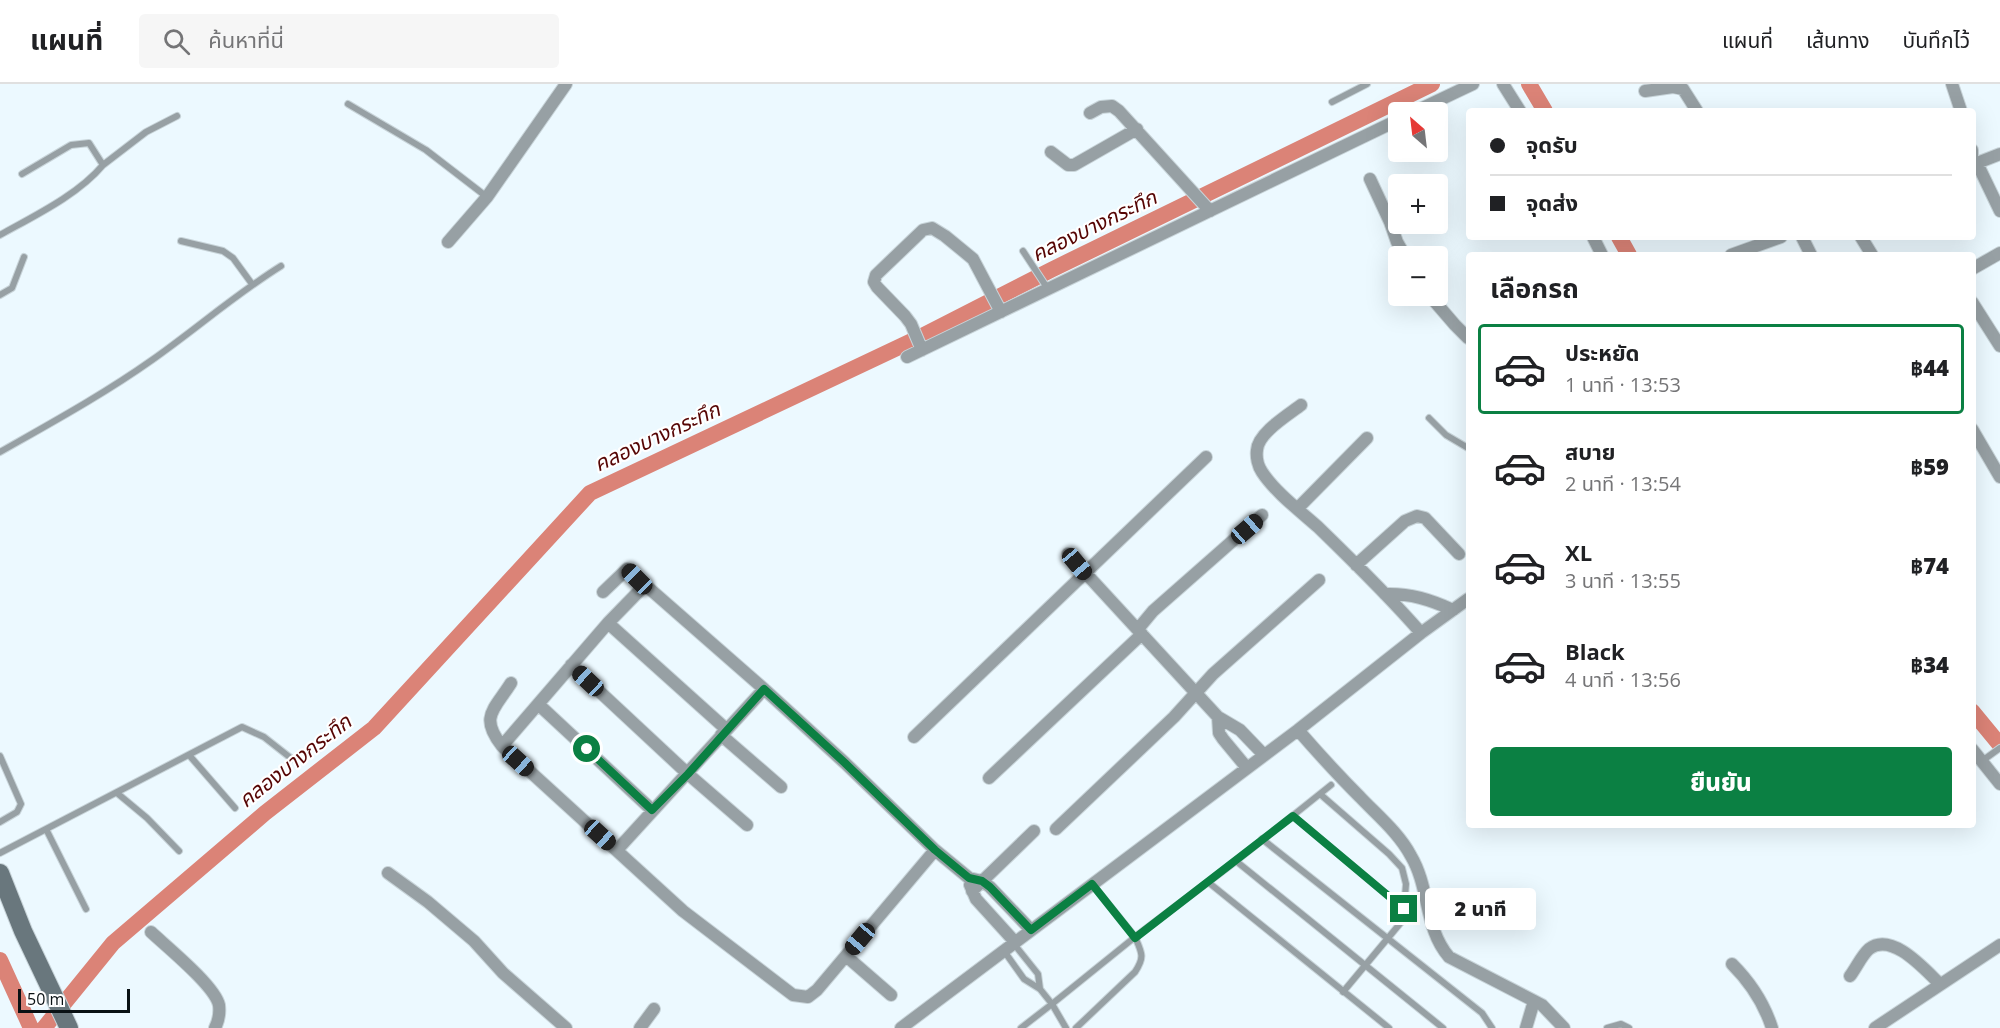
<!DOCTYPE html>
<html lang="th">
<meta charset="utf-8">
<style>
body{margin:0;font-family:"Open Sans","Noto Sans Thai",sans-serif;background:#f6f6f6;color:#202124;height:100vh;display:flex;flex-direction:column;font-size:22px;white-space:nowrap}
*{box-sizing:border-box;margin:0}
p{font-size:20px;color:#757577}
.icon{flex:none;width:33px;height:33px;fill:none;stroke:currentColor;stroke-width:2;stroke-linecap:round;stroke-linejoin:round}
.map{position:relative;flex:1;overflow:hidden}
.sheet{position:absolute;left:1466px;top:168px;width:510px;height:576px;display:flex;flex-direction:column;background:#fff;border-radius:6px;box-shadow:0 6px 24px #0002}
.sheet>*{flex:none}
.banner{position:absolute;left:1466px;top:24px;width:510px;height:132px;border-radius:6px;box-shadow:0 6px 24px #0002;display:grid;align-content:center;height:132px;padding:0 24px;background:#fff}
.needle{width:39px;rotate:332deg}
.fabs{position:absolute;left:1388px;top:18px;display:grid;gap:12px}
.fabs a{display:grid;place-items:center;width:60px;height:60px;border-radius:6px;background:#fff;box-shadow:0 6px 24px #0002;font-size:30px}
.scale{position:absolute;left:18px;bottom:15px;width:112px;box-sizing:border-box;padding-left:6px;border:3px solid #091114;border-top:0;font-size:16px;line-height:21px;white-space:nowrap;color:#091114;-webkit-text-stroke:4px #fff;paint-order:stroke}
.end{position:absolute;width:27px;height:27px;margin:-14px;border:8px solid #0b8043;background:#fff;box-shadow:0 0 0 3px #fff}
.from{border-radius:50%}
.bubble{position:absolute;height:42px;border-radius:6px;background:#fff;box-shadow:0 6px 24px #0002;font-size:20px;font-weight:800;line-height:42px;text-align:center}
.car{position:absolute;width:18px;height:36px;margin:-18px -9px;border-radius:8px;box-shadow:0 0 4px 2px #0007;background:linear-gradient(#222 24%,#8ab4d8 0 40%,#222 0 76%,#8ab4d8 0 86%,#222 0)}
.banner b{display:flex;align-items:center;gap:21px;height:57px;font-size:22px}
.banner b+b{border-top:2px solid #e0e0e0}
.banner i{width:15px;height:15px;background:#202124}
ul{padding:0;list-style:none}
li{display:flex;align-items:center;gap:18px;height:90px;margin:0 12px 9px;padding:0 12px;border:3px solid transparent;border-radius:6px}
li div{flex:1}
li b{display:block;font-size:22px}
li em{font-style:normal;font-weight:800}
li.selected{border-color:#0b8043}
li>.icon{width:54px;height:54px;stroke-width:1.5}
h2{padding:0 24px;font-size:27px;line-height:72px}
.primary-button{display:flex;gap:12px;margin-top:auto;padding:12px 24px}
.primary-button a{flex:1;height:69px;border-radius:6px;background:#0b8043;color:#fff;font-size:24px;font-weight:800;line-height:69px;text-align:center}
header{display:flex;align-items:center;gap:36px;box-sizing:border-box;height:84px;padding:0 30px;background:#fff;border-bottom:2px solid #e0e0e0}
header strong{font-size:28px}
nav{display:flex;gap:33px;margin-inline-start:auto;font-size:21px}
.search{width:420px;height:54px;background:#f6f6f6;display:flex;align-items:center;gap:15px;box-sizing:border-box;padding:0 21px;border-radius:6px;color:#757577;font-size:22px}
.map>svg:first-child{display:block}
.lines{fill:none;stroke-linecap:round;stroke-linejoin:round}
.canal{stroke:#db8377;stroke-width:16}
.lane-casing{stroke:#c8d4d9;stroke-width:8}
.street-casing{stroke:#c8d4d9;stroke-width:14}
.secondary-casing{stroke:#c8d4d9;stroke-width:20}
.lane{stroke:#97a0a4;stroke-width:6}
.street{stroke:#97a0a4;stroke-width:12}
.secondary{stroke:#69777d;stroke-width:18}
.route{stroke:#0b8043;stroke-width:8}
.labels{text-anchor:middle;stroke-width:4.5;stroke-linejoin:round;paint-order:stroke}
.water-label{font-size:21px;font-style:italic;fill:#560504;stroke:#fff}
</style>
<header>
<strong>แผนที่</strong>
<div class="search"><svg class="icon" aria-label="search" viewBox="0 0 24 24"><circle cx="10" cy="10" r="6"/><path d="M15 15l6 6"/></svg>ค้นหาที่นี่</div>
<nav><a>แผนที่</a><a>เส้นทาง</a><a>บันทึกไว้</a></nav>
</header>
<div class="map">
<svg width="2000" height="944" viewBox="0 0 2000 944">
<rect width="100%" height="100%" fill="#ecf9ff"/>
<g class="lines">
<path class="canal" d="M1529,0L1545,27
M1619,153L1629,171
M1972,627L2000,661
M0,876L31,944
M44,944L113,859L265,729L374,644L590,409L916,255L1051,186L1432,0"/>
<defs>
<path id="lane" d="M1332,18L1367,0
M348,20L426,66L487,113
M103,81L146,48L177,32
M0,151C34,132 78,111 103,81L89,59L71,61L22,90
M181,157L223,167L233,174L252,200
M1023,167L1044,199L1050,205
M0,211L12,204L24,173
M1429,334L1446,351L1468,364
M0,368C51,339 104,310 152,276C196,245 236,210 281,182
M189,671L235,724
M0,672L21,720L17,728L0,738
M1982,677L2000,664
M117,709L147,734L179,767
M1320,710L1389,770L1402,784L1406,800L1403,836L1343,908
M1293,732L1404,825
M46,745L86,825
M1262,755L1482,929L1492,944
M0,769L242,643L264,653L292,675
M1236,777L1443,944
M1208,798L1389,944
M1092,800L1135,853L1236,777L1331,701
M1014,860L1038,890L1040,905
M1004,867L1024,895L1040,905L1052,920L1135,853C1142,869 1145,873 1135,888L1076,944
M1021,944L1052,920L1066,944
M1607,944L1621,940L1629,944"/>
<path id="street" d="M1503,0L1520,27
M1952,0L1961,27
M1645,7L1673,3L1683,5L1697,27
M1414,28L1473,0
M1090,29L1101,23L1112,22L1119,27L1210,127
M1972,66V75
M1051,68L1068,81H1074L1137,45
M1977,79L2000,127
M1972,81L2000,70
M1370,95L1390,138L1397,158L1405,172
M1593,153L1602,171
M1802,153L1811,171
M1861,153L1872,171
M448,158L487,113L566,0
M1731,171L1781,153
M1972,185L2000,169
M1430,212L1455,241L1468,254
M1972,218L2000,262
M922,266L911,240L905,232L877,203L874,198L876,191L923,146L932,144L945,152L973,175L1001,228
M907,273L1398,36
M1301,321C1288,331 1258,349 1257,366C1256,373 1258,382 1262,388C1275,408 1300,427 1318,443C1353,477 1389,512 1421,549
M1972,345L2000,393
M1298,424L1367,354
M1068,470L1218,633L1240,646L1264,671
M1356,481L1405,437L1417,432L1425,434L1459,470
M645,501L608,539L502,662L683,827L793,911L808,913L817,906L935,766
M603,508L627,485L764,605L845,679L935,766L969,794L982,797L990,803L1031,846
M1385,510C1410,509 1431,516 1453,526
M608,539L726,645
M1138,545L1153,527L1262,431
M571,581L688,690L747,741
M538,620L652,726
M1218,633L1219,649L1223,655L1247,684
M1298,646C1318,669 1338,691 1360,713C1377,731 1399,749 1411,772C1430,804 1424,844 1449,873L1542,921L1564,944
M721,651L781,703
M914,653L1206,373
M502,662C479,633 494,626 511,599
M1972,665L2000,700
M989,694L1142,550
M1056,745L1174,633L1213,590L1319,496
M617,766L764,605
M388,789L428,818L474,857L503,889L566,944
M970,801L976,815L1015,858
M972,807L1034,747
M151,848C167,863 215,902 219,921C220,929 218,938 215,944
M846,872L891,911
M1732,880C1751,899 1764,919 1772,944
M1850,892C1856,884 1862,871 1869,865C1892,847 1925,886 1940,900
M640,944L654,925
M901,944L1298,646L1421,549L1468,515
M1526,944L1534,917
M1875,944L2000,861"/>
<path id="secondary" d="M0,789L23,847L69,944"/>
</defs>
<use href="#lane" class="lane-casing"/>
<use href="#street" class="street-casing"/>
<use href="#secondary" class="secondary-casing"/>
<use href="#lane" class="lane"/>
<use href="#street" class="street"/>
<use href="#secondary" class="secondary"/>
</g>
<g class="lines">
<path class="route" d="M587,665L652,726L688,690L764,605L845,679L935,766L969,794L982,797L990,803L1031,846L1092,800L1135,854L1293,732L1404,825"/>
</g>
<g class="labels">
<g class="water-label">
<text transform="translate(1094 142) rotate(-26)" y="7">คลองบางกระทึก</text>
<text transform="translate(657 353) rotate(-25)" y="7">คลองบางกระทึก</text>
<text transform="translate(295 677) rotate(-38)" y="7">คลองบางกระทึก</text>
</g>
</g>
</svg>
<div class="fabs">
<a><svg class="needle" viewBox="-14 -14 28 28"><path d="M0-13l5 13h-10z" fill="#e53935"/><path d="M0 13l5-13h-10z" fill="#757577"/></svg></a>
<a>+</a>
<a>−</a>
</div>
<div class="scale">50 m</div>
<i class="end from" style="left:587px;top:665px"></i>
<i class="end" style="left:1404px;top:825px"></i>
<div class="bubble" style="left:1425px;top:804px;width:111px">2 นาที</div>
<i class="car" style="left:1247px;top:445px;rotate:49deg"></i>
<i class="car" style="left:1077px;top:480px;rotate:140deg"></i>
<i class="car" style="left:637px;top:495px;rotate:315deg"></i>
<i class="car" style="left:588px;top:597px;rotate:313deg"></i>
<i class="car" style="left:518px;top:677px;rotate:132deg"></i>
<i class="car" style="left:600px;top:751px;rotate:132deg"></i>
<i class="car" style="left:860px;top:855px;rotate:220deg"></i>
<div class="banner">
<b><i class="from"></i>จุดรับ</b>
<b><i></i>จุดส่ง</b>
</div>
<section class="sheet">
<h2>เลือกรถ</h2>
<ul>
<li class="selected"><svg class="icon" aria-label="car" viewBox="0 0 24 24"><path d="M5 17H2v-5l4-1 3-4h7l3 4 3 1v5h-3M9 17h6M6 11h13"/><circle cx="7" cy="17" r="2"/><circle cx="17" cy="17" r="2"/></svg><div><b>ประหยัด</b><p>1 นาที · 13:53</p></div><em>฿44</em></li>
<li><svg class="icon" aria-label="car" viewBox="0 0 24 24"><path d="M5 17H2v-5l4-1 3-4h7l3 4 3 1v5h-3M9 17h6M6 11h13"/><circle cx="7" cy="17" r="2"/><circle cx="17" cy="17" r="2"/></svg><div><b>สบาย</b><p>2 นาที · 13:54</p></div><em>฿59</em></li>
<li><svg class="icon" aria-label="car" viewBox="0 0 24 24"><path d="M5 17H2v-5l4-1 3-4h7l3 4 3 1v5h-3M9 17h6M6 11h13"/><circle cx="7" cy="17" r="2"/><circle cx="17" cy="17" r="2"/></svg><div><b>XL</b><p>3 นาที · 13:55</p></div><em>฿74</em></li>
<li><svg class="icon" aria-label="car" viewBox="0 0 24 24"><path d="M5 17H2v-5l4-1 3-4h7l3 4 3 1v5h-3M9 17h6M6 11h13"/><circle cx="7" cy="17" r="2"/><circle cx="17" cy="17" r="2"/></svg><div><b>Black</b><p>4 นาที · 13:56</p></div><em>฿34</em></li>
</ul>
<div class="primary-button"><a>ยืนยัน</a></div>
</section>
</div>
